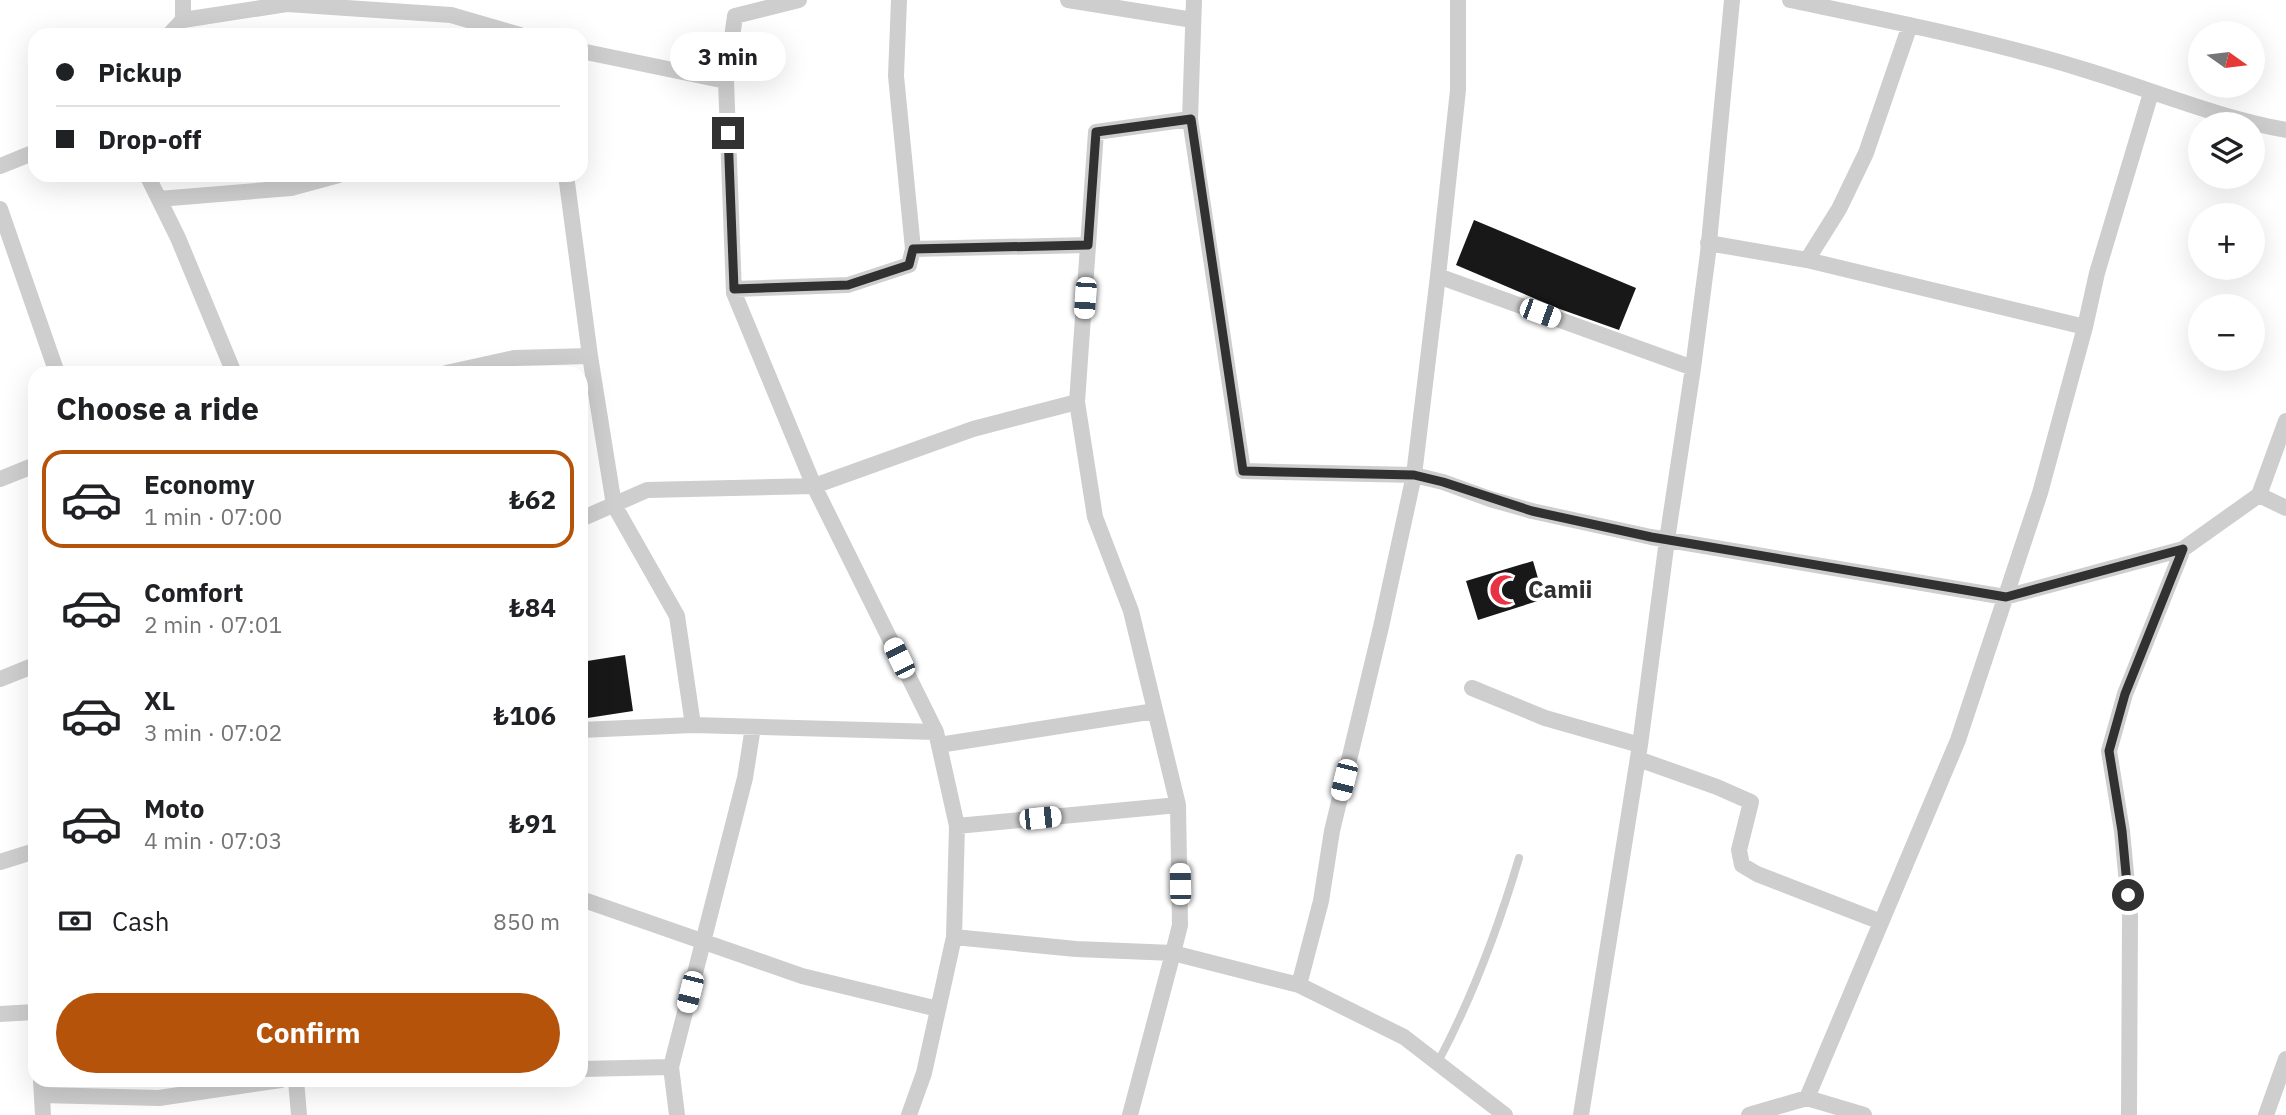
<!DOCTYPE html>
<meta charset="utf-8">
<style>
body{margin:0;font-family:"IBM Plex Sans",sans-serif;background:#f2f2f2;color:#202124;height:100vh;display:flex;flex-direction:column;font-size:26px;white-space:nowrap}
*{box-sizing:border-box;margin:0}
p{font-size:23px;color:#757577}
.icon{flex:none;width:38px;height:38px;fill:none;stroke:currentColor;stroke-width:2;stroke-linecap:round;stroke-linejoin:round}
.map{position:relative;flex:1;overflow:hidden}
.panel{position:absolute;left:28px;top:366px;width:560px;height:721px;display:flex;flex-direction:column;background:#fff;border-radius:21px;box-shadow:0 7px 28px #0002}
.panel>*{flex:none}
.hud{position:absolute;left:28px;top:28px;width:560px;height:154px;border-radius:21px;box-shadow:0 7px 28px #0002;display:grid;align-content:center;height:154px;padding:0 28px;background:#fff}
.needle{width:46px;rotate:104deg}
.controls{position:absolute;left:2188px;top:21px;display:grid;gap:14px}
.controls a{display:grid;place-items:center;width:77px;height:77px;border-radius:50%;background:#fff;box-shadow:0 7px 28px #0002;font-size:35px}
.end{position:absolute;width:32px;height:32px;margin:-16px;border:9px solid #313131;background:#fff;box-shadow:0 0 0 4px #fff}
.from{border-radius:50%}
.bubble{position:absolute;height:49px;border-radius:24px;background:#fff;box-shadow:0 7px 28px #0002;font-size:23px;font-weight:700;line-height:49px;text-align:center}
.car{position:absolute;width:21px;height:42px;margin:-21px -10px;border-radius:9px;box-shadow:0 0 5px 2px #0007;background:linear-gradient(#fff 24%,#345 0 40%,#fff 0 76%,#345 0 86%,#fff 0)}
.hud b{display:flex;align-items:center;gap:24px;height:66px;font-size:26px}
.hud b+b{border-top:2px solid #e0e0e0}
.hud i{width:18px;height:18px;background:#202124}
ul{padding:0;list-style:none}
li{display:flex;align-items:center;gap:21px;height:98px;margin:0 14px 10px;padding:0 14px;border:4px solid transparent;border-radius:21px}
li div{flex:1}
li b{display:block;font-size:26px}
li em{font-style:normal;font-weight:700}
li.current{border-color:#b45309}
li>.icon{width:63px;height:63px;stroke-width:1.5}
h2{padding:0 28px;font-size:32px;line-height:84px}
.pay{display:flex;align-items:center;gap:18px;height:77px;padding:0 28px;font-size:26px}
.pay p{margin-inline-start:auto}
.button{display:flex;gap:14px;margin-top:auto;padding:14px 28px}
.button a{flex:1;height:80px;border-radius:42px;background:#b45309;color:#fff;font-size:28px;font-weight:700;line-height:80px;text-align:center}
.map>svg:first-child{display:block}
.building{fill:#181818}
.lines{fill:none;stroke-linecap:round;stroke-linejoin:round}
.service{stroke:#cecece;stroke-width:8}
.minor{stroke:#cecece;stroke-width:16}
.route{stroke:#313131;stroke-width:9}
.labels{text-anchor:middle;stroke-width:7;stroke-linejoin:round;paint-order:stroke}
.poi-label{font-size:24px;font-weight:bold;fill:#313131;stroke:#fff;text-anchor:start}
</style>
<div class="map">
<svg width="2286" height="1115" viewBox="0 0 2286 1115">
<rect width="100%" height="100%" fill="#fff"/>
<path class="building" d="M1474,220L1636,288L1619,330L1557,308L1456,265Z
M1533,561L1544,599L1478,620L1466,581Z
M625,655L633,711L581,719V662Z"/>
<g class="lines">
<path class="service" d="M1438,1062C1473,996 1498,929 1519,858"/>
<path class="minor" d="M799,0L735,16L726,81L734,293L814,486L973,429L1077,402L1096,132L1190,119
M899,0L896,76L913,249L1088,245
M1068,0L1193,20
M1194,0L1190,119L1243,471L1414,475L1438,276
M1458,0V90L1438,276L1693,368
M1790,0C1891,21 1993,41 2092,72C2157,92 2219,118 2286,130
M183,20V0
M1910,25L1866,153L1839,209L1807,260L2085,327
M169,35L183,20L287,4L451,15L520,35
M581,51L726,81
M0,166L35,152
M147,175L178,238L234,373
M159,199L291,188L339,175
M0,209L57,373
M1708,243L1807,260
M734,289L848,285L909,265L913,249
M446,373L514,358L590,356L566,175
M1077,402L1095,517L1131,611L1178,805L1180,925L1173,953L1299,985L1321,901L1332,831L1381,627L1414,475L1443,482L1490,499L1532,511L1651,537L2005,597L2183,549L2259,495L2286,421
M0,479L35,465
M2259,495L2286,508
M581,519L647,490L814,486L936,732L693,725L677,616L614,505L590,356
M0,679L35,665
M1472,688L1545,718L1640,745
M581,730L693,725
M939,745L1155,711
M1638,759L1717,787L1751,802L1739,850L1742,865L1757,874L1881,922
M957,826L1178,805
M0,862L35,851
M581,899L802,976L938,1009
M954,937L1076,949L1173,953L1130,1115
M1299,985L1404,1037L1505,1115
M0,1014L35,1012
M581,1069L671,1067
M41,1080L43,1115
M296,1080L299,1115
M42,1095L159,1098L281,1080
M1807,1098L1958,740L2040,493L2085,327L2097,273L2151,93
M677,1115L671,1067L745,778L753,727
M909,1115L924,1073L954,937L957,826L936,732
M1581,1115L1640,745L1667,540L1693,368L1708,253L1732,0
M1749,1115L1807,1098L1864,1115
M2129,1115L2130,916L2122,831L2109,751L2125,694L2183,549
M2266,1115L2286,1059"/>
</g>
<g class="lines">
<path class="route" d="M728,133L734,289L848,285L909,265L913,249L1088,245L1096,132L1191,119L1243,471L1414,475L1443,482L1532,511L1651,537L2006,597L2183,549L2125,694L2109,751L2122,831L2128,895"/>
</g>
<defs>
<symbol id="mosque-bare" viewBox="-9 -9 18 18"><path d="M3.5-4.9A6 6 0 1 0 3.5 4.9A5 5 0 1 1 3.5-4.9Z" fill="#e83243" stroke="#fff" stroke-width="2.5" paint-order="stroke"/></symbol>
</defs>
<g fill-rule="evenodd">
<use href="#mosque-bare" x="1483" y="568" width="44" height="44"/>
</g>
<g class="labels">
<g class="poi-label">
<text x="1528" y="598">Camii</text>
</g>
</g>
</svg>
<div class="controls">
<a><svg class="needle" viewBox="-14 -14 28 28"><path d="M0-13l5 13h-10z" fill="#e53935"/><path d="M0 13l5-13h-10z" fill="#757577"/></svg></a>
<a><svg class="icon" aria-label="layers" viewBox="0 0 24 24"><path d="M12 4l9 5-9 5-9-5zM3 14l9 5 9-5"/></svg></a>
<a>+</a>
<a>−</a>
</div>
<i class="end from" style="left:2128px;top:895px"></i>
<i class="end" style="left:728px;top:133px"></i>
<div class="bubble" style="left:670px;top:32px;width:116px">3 min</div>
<i class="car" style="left:1085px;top:298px;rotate:184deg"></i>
<i class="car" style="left:1540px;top:313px;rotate:110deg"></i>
<i class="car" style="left:899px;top:658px;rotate:334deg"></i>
<i class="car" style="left:1344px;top:780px;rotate:194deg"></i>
<i class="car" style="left:1040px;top:818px;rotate:84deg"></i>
<i class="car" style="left:1180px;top:884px;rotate:359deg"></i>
<i class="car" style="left:690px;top:992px;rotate:194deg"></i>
<div class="hud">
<b><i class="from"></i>Pickup</b>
<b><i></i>Drop-off</b>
</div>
<section class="panel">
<h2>Choose a ride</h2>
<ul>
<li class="current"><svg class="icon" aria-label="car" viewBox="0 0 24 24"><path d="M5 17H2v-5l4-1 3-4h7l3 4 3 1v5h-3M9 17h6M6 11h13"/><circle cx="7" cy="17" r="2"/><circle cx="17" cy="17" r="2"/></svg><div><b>Economy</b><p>1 min · 07:00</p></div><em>₺62</em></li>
<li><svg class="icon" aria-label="car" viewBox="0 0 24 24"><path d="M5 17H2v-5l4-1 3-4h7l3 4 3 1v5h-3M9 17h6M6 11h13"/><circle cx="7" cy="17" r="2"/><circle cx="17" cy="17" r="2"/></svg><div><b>Comfort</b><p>2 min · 07:01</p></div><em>₺84</em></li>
<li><svg class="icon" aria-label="car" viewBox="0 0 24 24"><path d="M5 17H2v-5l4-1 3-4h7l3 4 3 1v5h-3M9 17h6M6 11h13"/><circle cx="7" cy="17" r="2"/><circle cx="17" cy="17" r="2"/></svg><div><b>XL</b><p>3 min · 07:02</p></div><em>₺106</em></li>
<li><svg class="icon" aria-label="car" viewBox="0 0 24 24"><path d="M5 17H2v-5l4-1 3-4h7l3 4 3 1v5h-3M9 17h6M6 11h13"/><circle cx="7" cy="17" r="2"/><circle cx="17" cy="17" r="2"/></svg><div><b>Moto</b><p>4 min · 07:03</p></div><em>₺91</em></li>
</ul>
<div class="pay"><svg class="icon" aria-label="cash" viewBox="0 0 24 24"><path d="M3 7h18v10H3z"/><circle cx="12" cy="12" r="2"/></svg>Cash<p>850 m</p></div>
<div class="button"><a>Confirm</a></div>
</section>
</div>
